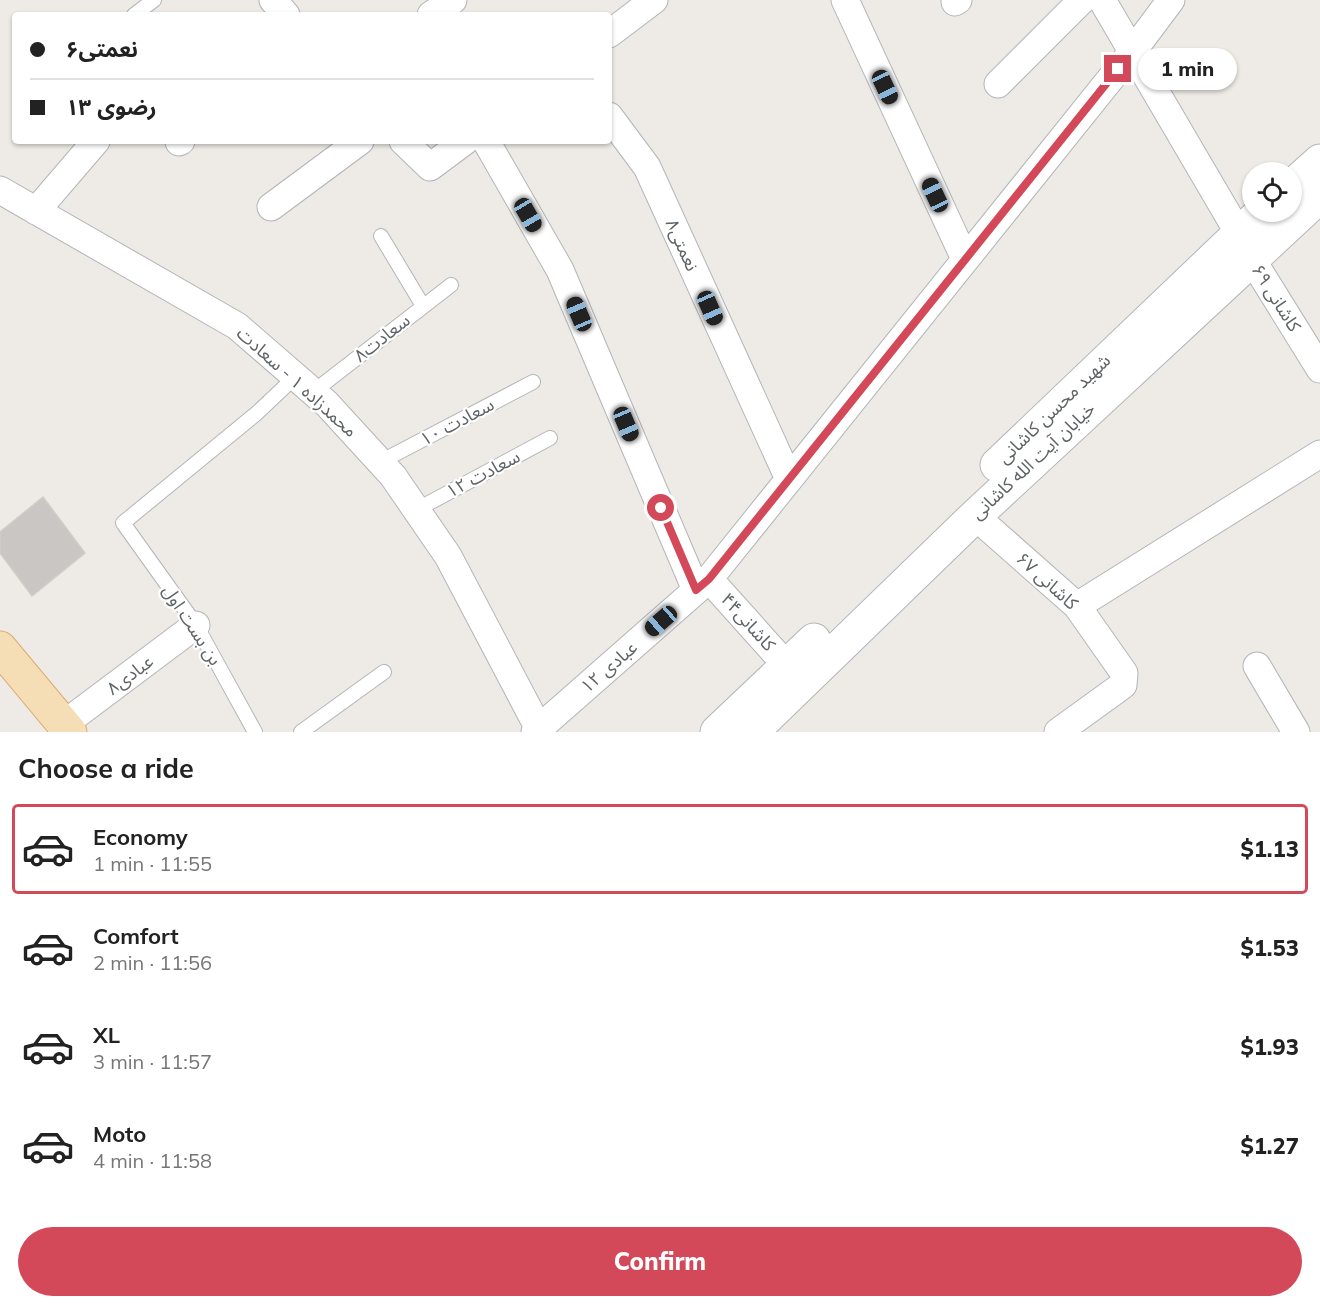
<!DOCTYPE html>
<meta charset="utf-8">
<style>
body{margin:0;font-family:Mulish,"Noto Sans Arabic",sans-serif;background:#f6f6f6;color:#222;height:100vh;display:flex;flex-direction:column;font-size:22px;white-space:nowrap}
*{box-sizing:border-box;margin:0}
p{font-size:20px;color:#767676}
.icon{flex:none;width:33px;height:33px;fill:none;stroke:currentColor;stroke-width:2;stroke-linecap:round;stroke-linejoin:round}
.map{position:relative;height:732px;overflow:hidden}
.sheet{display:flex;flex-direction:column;background:#fff;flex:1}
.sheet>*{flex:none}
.banner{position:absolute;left:12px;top:12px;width:600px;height:132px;border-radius:6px;box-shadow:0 2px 4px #0004;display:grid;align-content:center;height:132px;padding:0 18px;background:#fff}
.controls{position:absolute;left:1242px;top:162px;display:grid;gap:12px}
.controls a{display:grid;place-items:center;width:60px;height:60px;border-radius:50%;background:#fff;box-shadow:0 2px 4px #0004;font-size:30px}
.end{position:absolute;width:27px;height:27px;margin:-14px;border:8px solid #d3495a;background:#fff;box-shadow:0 0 0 3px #fff}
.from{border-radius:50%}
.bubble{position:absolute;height:42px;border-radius:21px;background:#fff;box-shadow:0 2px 4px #0004;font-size:20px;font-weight:800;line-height:42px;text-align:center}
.car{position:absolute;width:18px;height:36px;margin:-18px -9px;border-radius:8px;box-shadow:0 0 4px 2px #0007;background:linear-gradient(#222 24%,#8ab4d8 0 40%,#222 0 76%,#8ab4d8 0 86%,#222 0)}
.banner b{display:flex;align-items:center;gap:21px;height:57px;font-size:22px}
.banner b+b{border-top:2px solid #e0e0e0}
.banner i{width:15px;height:15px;background:#222}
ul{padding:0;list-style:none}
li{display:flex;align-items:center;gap:18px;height:90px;margin:0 12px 9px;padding:0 6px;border:3px solid transparent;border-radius:6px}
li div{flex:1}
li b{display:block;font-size:22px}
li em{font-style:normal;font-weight:800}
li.current{border-color:#d3495a}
li>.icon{width:54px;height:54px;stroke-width:1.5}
h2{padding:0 18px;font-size:27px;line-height:72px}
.cta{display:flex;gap:12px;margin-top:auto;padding:12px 18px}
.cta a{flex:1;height:69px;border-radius:36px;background:#d3495a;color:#fff;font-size:24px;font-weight:800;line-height:69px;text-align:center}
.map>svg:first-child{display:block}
.building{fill:#cac6c4;stroke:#d3ccc6;stroke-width:1.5}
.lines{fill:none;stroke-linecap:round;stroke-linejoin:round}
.service-casing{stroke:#b2b5b7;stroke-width:16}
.minor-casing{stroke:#b2b5b7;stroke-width:29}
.secondary-casing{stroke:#b1b5b7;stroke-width:35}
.primary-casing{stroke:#dfa96f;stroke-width:35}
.service{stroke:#fff;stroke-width:14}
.minor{stroke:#fff;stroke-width:27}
.secondary{stroke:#fff;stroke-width:33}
.primary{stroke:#f5deb6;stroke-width:33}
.route{stroke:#d3495a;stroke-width:8}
.labels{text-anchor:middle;stroke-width:4.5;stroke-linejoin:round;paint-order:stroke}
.street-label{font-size:18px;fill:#5e6365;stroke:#fff}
</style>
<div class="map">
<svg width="1320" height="732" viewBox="0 0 1320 732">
<rect width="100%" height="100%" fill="#eeebe7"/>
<path class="building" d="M43,497L85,553L32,596L0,553V532Z"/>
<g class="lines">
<defs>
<path id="service" d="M134,15L154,0
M381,236L423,306
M313,392L451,285
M380,462L533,382
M416,510L550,438
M255,732L196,625L123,523L257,413L295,377
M301,732L384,672"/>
<path id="minor" d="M273,0L286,15
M845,0L965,259
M1102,0L1238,232
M955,2L958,0
M431,15L453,0
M609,34L654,0
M998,84L1082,0
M609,116L647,167L789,479
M403,141L430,167L465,141
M486,141L560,270L696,590
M179,142L181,141
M0,190L237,326L327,404L393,476L448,556L539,729
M271,207L360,141
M36,211L96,141
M1251,258L1320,369
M975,516L1077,606L1124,673L1123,685L1058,732
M709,579L787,666
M1077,606L1320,454
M1257,666L1296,732
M64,724L196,625
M535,732L709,579L1132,52L1171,0"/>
<path id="secondary" d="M1292,186L1320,161
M997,465L1262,212
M717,732L814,640
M752,732L975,516L1320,196"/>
<path id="primary" d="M0,648L70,732"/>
</defs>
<use href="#service" class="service-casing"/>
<use href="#minor" class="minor-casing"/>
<use href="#secondary" class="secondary-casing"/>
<use href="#primary" class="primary-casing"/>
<use href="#service" class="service"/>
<use href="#minor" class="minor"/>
<use href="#secondary" class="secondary"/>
<use href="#primary" class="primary"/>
</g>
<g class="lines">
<path class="route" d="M661,508L696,590L709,579L1118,69"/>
</g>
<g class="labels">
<g class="street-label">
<text transform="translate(682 245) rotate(66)" y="6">نعمتی۸</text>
<text transform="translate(1276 298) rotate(58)" y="6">کاشانی ۶۹</text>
<text transform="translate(382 338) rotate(-38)" y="6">سعادت۸</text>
<text transform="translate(297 382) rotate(42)" y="6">محمدزاده ۱ - سعادت</text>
<text transform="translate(1054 409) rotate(-44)" y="6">شهید محسن کاشانی</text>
<text transform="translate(457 422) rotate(-28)" y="6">سعادت ۱۰</text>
<text transform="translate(1033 461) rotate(-43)" y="6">خیابان آیت الله کاشانی</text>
<text transform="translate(483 474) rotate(-28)" y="6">سعادت ۱۲</text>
<text transform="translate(1047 581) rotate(42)" y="6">کاشانی ۶۷</text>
<text transform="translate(748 622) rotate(48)" y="6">کاشانی۴۴</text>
<text transform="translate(192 625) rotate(57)" y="6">بن بست اول</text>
<text transform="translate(609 667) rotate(-41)" y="6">عبادی ۱۲</text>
<text transform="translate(130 675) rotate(-37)" y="6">عبادی۸</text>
</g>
</g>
</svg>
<div class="controls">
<a><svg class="icon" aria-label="locate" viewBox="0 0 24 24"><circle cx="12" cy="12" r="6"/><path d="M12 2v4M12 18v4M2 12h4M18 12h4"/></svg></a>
</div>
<i class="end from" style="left:661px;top:508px"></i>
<i class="end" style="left:1118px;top:69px"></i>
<div class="bubble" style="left:1138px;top:48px;width:99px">1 min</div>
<i class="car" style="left:885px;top:87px;rotate:155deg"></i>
<i class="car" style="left:935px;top:195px;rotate:335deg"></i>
<i class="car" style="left:528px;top:215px;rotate:150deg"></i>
<i class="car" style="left:710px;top:308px;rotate:156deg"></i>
<i class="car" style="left:579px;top:314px;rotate:337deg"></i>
<i class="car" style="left:626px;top:424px;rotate:157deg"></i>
<i class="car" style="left:661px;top:621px;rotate:229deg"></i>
<div class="banner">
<b><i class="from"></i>نعمتی۶</b>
<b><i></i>رضوی ۱۳</b>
</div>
</div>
<section class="sheet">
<h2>Choose a ride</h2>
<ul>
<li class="current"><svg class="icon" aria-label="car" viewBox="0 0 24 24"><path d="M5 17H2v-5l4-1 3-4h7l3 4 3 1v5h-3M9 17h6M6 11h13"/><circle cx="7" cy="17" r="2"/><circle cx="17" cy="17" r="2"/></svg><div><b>Economy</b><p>1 min · 11:55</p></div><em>$1.13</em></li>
<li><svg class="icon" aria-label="car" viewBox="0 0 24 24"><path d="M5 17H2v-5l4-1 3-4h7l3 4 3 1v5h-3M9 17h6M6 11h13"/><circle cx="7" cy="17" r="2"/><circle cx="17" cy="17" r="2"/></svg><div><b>Comfort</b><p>2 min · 11:56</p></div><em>$1.53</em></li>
<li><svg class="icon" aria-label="car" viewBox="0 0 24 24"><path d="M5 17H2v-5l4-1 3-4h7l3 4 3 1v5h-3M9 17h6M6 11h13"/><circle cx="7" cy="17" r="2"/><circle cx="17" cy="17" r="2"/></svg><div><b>XL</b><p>3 min · 11:57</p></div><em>$1.93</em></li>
<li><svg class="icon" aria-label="car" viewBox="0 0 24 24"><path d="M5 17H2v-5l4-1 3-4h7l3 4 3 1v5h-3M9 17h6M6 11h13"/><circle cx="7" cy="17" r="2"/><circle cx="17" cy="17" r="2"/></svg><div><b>Moto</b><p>4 min · 11:58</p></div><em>$1.27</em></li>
</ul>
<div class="cta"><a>Confirm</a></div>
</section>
